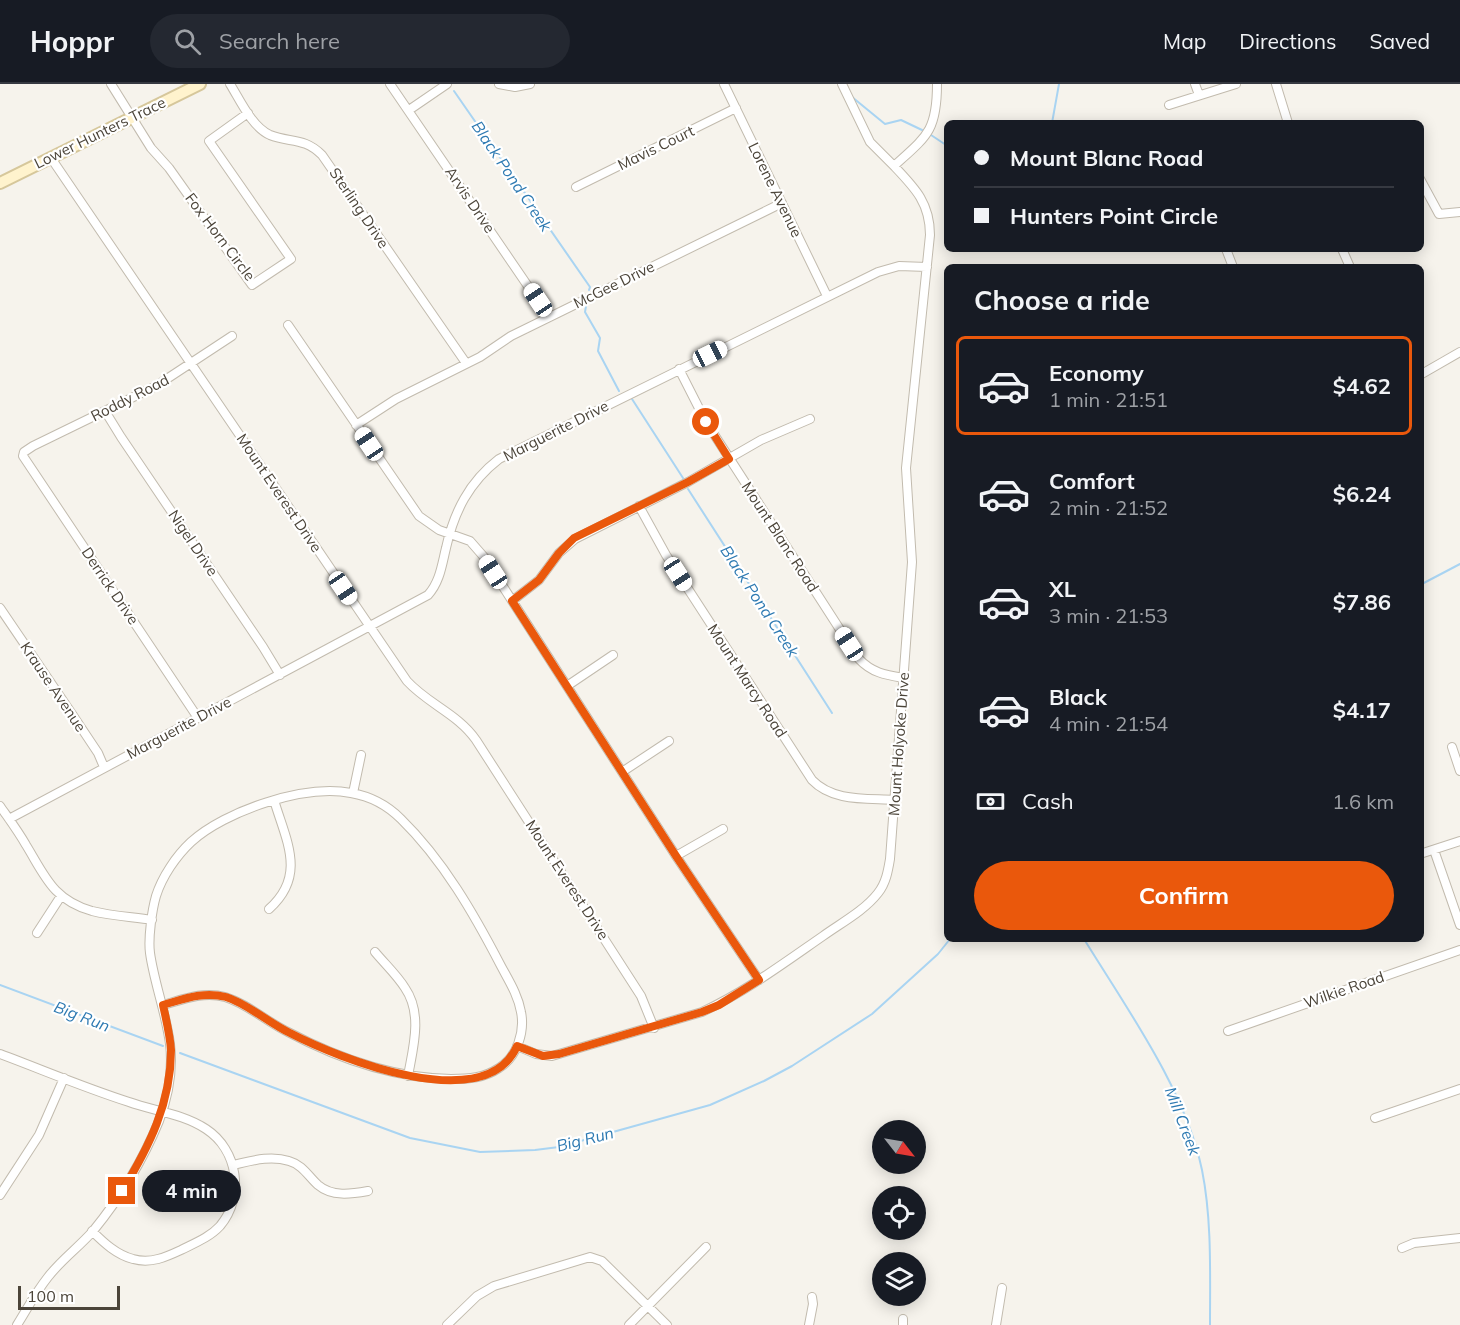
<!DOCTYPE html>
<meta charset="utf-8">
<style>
body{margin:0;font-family:Mulish,sans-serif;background:#242831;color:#f1f3f6;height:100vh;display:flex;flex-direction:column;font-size:22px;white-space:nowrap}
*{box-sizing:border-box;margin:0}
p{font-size:20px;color:#9ea1a6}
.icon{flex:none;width:33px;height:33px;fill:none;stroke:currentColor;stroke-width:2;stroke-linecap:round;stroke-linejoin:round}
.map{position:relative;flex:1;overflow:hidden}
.drawer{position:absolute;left:944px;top:180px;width:480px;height:678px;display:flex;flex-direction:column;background:#171b24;border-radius:9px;box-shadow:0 3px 15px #0003}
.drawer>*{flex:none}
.guide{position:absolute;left:944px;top:36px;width:480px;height:132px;border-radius:9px;box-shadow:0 3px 15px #0003;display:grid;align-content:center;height:132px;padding:0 30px;background:#171b24}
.needle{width:39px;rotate:121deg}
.buttons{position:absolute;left:872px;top:1036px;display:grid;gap:12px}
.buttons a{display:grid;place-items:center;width:54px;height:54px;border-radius:50%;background:#171b24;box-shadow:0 3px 15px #0003;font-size:30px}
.scale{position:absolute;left:18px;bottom:15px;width:102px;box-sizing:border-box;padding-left:6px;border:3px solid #4b4439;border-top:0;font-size:16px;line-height:21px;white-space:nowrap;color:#4b4439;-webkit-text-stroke:4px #fff;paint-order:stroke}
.end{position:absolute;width:27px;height:27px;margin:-14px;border:8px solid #ea580c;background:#fff;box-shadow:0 0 0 3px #fff}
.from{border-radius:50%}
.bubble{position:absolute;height:42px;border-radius:21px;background:#171b24;box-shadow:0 3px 15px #0003;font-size:20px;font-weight:700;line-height:42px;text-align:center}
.car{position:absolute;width:18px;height:36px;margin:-18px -9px;border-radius:8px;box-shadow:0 0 4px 2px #0007;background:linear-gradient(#fff 24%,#345 0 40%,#fff 0 76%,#345 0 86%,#fff 0)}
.guide b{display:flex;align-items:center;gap:21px;height:57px;font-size:22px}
.guide b+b{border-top:2px solid #363941}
.guide i{width:15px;height:15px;background:#f1f3f6}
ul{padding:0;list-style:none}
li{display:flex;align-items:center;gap:18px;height:99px;margin:0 12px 9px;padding:0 18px;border:3px solid transparent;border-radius:9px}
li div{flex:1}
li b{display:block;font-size:22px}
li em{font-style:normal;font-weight:700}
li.current{border-color:#ea580c}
li>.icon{width:54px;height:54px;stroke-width:1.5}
h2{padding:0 30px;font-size:27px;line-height:72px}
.pay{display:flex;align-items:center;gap:15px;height:66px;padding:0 30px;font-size:22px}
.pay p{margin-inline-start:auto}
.button{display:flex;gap:12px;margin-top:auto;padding:12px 30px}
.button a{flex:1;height:69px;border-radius:36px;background:#ea580c;color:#fff;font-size:24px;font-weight:700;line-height:69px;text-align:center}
header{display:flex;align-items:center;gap:36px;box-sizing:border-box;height:84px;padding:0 30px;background:#171b24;border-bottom:2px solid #363941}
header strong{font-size:28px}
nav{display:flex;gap:33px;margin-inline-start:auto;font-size:21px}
.search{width:420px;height:54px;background:#242831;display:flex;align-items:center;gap:15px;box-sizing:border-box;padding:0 21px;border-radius:33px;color:#9ea1a6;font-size:22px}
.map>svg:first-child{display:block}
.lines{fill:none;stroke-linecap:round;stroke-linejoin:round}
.stream{stroke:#a9d4f2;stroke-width:2}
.street-casing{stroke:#c2bbae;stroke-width:10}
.secondary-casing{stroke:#d6c79b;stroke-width:14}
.street{stroke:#fff;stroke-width:8}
.secondary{stroke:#fff3cd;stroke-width:10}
.route{stroke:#ea580c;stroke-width:8}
.labels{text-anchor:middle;stroke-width:4.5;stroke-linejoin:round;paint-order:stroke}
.street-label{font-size:15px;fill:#4b4439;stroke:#fff}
.water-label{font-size:16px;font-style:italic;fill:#2e7ab2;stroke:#fff}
</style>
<header>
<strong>Hoppr</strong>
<div class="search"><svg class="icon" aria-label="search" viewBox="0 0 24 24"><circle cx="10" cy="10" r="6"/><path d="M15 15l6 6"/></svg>Search here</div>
<nav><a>Map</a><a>Directions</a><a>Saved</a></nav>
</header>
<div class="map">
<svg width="1460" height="1241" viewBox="0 0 1460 1241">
<rect width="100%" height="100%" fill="#f6f3ec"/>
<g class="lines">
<path class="stream" d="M454,7L590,203L589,206
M852,13L885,40L901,36L922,46
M1052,39L1059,0
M931,51L946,61
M586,222L585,228L600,254L598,267L619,307
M632,315L683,394
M688,405L832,629
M1420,501L1460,480
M1084,855C1127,925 1185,1005 1202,1086C1212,1136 1210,1190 1210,1241
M0,901L163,962
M180,969L410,1054L480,1068L535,1066L559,1063L710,1021L764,997L792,982L872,930L938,870L950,855"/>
<defs>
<path id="street" d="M111,0L151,64L169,84L252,201L291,175L209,57L248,29
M230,0C240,16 252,43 270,51C290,59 304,53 322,71L466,279
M390,0L549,233
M499,0L515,3L530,0
M724,0L827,212
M842,0L870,58L894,82
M1195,0L1199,11
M1276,0L1288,39
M1169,21L1236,0
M409,26L447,0
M51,74L407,597C428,620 458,630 476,656L641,912L654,944
M1420,95L1439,130L1460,128
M576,103L736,24
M1226,165L1233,183
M1342,165L1350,183
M288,241L419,432L439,446L470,457L484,473L676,772L759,896
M679,285L706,338L859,575C872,589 886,591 904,594
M1420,291L1460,268
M105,327L121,353L263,563L280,591
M356,341L396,315L480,273L511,252L782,119
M639,422L666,471L812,696C833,718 867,714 895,716
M512,517L539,496L559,469L575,455L688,398L761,356L810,335
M0,524L72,630L98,669L104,683
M567,602L613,571
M198,634L23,372L24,368L33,362L156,302L232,252
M1452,663L1460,687
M622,688L669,657
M353,709L361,671
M0,722C9,735 18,747 26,761C45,792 53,816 92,827C112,832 133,833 152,836
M9,735L428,511C440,498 442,480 446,464C454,428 469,398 499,375L878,188L899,182L927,183
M1434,766L1460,841
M1420,770L1460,757
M676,772L723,745
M269,825C307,791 286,757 274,716
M37,849L61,812
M375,868C385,880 397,891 405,904C423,930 413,964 408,992
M1228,947L1460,866
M517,962L536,970L552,972L702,928C745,908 784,879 823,852C841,839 864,827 878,809C886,799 888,787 890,775L912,478L906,384L930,151C930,119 915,104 894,82C927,52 937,47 937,0
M0,970C43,986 85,1004 129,1018C154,1027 184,1030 206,1045C238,1066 245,1112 220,1142C210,1153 195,1159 181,1166C166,1173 151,1180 133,1175C117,1171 104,1159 92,1147
M1375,1034L1460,1005
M233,1081C251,1077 270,1071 289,1077C303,1081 308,1092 318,1101C332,1113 351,1110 368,1107
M0,1111L39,1051L64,994
M1402,1164L1414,1159L1460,1154
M903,1235V1241
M17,1241C27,1225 36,1208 48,1193C61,1176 79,1163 93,1147C120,1114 143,1076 159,1037C168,1013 173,985 170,960C166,929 154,898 150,869C148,854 152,826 156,812C162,793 176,772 191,758C225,727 304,700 351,709C369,712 387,721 401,735C443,776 474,830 501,882C509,897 518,911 521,928C525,948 517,973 499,984C484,994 469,995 451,995C393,994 339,975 288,948C267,938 248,920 225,913C204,907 184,915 163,921
M447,1241L477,1212L494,1202L590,1173L602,1177L667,1241
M629,1241L706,1163
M809,1241L813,1220L812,1213
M996,1241L1002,1204"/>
<path id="secondary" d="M0,99L200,0"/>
</defs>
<use href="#street" class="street-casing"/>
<use href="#secondary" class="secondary-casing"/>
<use href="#street" class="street"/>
<use href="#secondary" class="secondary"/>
</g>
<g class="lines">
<path class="route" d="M122,1107C149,1063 171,1019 171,966C170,951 166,935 163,921C184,915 203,907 226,913C248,920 269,939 290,949C338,974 486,1034 517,962L543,972L559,970L702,928L719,921L759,896L676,772L512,517L539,496L559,469L574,454L688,398L729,375L706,338"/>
</g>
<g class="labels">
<g class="street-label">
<text transform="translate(100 49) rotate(-26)" y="5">Lower Hunters Trace</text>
<text transform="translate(656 64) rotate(-26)" y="5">Mavis Court</text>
<text transform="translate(775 106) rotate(64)" y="5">Lorene Avenue</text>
<text transform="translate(470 116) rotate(56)" y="5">Arvis Drive</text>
<text transform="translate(359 124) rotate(56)" y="5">Sterling Drive</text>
<text transform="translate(220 153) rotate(53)" y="5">Fox Horn Circle</text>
<text transform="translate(614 201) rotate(-26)" y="5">McGee Drive</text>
<text transform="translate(130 314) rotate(-27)" y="5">Roddy Road</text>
<text transform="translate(556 347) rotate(-27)" y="5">Marguerite Drive</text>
<text transform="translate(279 409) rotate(56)" y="5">Mount Everest Drive</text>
<text transform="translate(780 453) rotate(57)" y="5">Mount Blanc Road</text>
<text transform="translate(193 459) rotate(56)" y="5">Nigel Drive</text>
<text transform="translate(110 502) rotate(56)" y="5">Derrick Drive</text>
<text transform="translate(747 597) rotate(57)" y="5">Mount Marcy Road</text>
<text transform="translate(53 603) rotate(56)" y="5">Krause Avenue</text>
<text transform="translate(179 644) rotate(-28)" y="5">Marguerite Drive</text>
<text transform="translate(899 660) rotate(-86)" y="5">Mount Holyoke Drive</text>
<text transform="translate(567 796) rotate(57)" y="5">Mount Everest Drive</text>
<text transform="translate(1344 906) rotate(-19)" y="5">Wilkie Road</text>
</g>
<g class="water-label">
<text transform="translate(512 92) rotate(56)" y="6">Black Pond Creek</text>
<text transform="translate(760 517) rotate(57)" y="6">Black Pond Creek</text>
<text transform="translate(82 932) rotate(21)" y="6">Big Run</text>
<text transform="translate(1183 1037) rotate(69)" y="6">Mill Creek</text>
<text transform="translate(585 1055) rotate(-14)" y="6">Big Run</text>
</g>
</g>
</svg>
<div class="buttons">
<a><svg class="needle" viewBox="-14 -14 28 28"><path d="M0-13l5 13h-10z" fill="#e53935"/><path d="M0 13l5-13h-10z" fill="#9ea1a6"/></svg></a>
<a><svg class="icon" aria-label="locate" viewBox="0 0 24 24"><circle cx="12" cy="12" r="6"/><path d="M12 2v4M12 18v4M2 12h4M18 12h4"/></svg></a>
<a><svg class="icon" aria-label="layers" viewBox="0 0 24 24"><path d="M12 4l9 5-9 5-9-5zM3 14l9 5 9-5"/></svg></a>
</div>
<div class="scale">100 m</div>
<i class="end from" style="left:706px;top:338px"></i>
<i class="end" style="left:122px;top:1107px"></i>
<div class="bubble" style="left:142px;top:1086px;width:99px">4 min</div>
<i class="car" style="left:538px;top:216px;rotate:326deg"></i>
<i class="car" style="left:710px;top:270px;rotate:64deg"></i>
<i class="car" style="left:369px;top:360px;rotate:326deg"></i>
<i class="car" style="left:493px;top:488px;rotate:327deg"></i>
<i class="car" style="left:678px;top:490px;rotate:147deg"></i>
<i class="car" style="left:343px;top:504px;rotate:146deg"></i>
<i class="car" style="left:849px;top:560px;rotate:327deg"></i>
<div class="guide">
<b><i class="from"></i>Mount Blanc Road</b>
<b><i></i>Hunters Point Circle</b>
</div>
<section class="drawer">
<h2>Choose a ride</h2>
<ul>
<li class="current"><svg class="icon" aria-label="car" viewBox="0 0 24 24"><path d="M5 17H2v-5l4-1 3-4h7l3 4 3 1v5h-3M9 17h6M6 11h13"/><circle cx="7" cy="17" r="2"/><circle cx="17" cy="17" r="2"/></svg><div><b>Economy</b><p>1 min · 21:51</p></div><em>$4.62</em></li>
<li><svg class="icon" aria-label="car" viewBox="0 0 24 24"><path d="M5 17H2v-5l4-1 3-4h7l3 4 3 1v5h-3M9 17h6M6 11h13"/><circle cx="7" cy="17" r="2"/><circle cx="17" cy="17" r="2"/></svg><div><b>Comfort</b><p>2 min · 21:52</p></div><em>$6.24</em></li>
<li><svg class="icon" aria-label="car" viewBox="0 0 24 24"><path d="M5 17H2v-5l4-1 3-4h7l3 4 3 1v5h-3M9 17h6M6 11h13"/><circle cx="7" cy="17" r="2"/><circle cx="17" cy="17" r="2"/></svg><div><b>XL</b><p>3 min · 21:53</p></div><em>$7.86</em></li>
<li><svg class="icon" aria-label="car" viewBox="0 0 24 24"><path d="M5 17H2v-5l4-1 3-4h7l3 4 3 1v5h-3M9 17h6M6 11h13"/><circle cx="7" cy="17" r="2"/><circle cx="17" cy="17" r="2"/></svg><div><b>Black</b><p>4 min · 21:54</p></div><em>$4.17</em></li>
</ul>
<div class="pay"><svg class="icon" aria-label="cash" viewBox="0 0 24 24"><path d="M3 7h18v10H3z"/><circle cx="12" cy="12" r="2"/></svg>Cash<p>1.6 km</p></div>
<div class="button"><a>Confirm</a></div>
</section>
</div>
